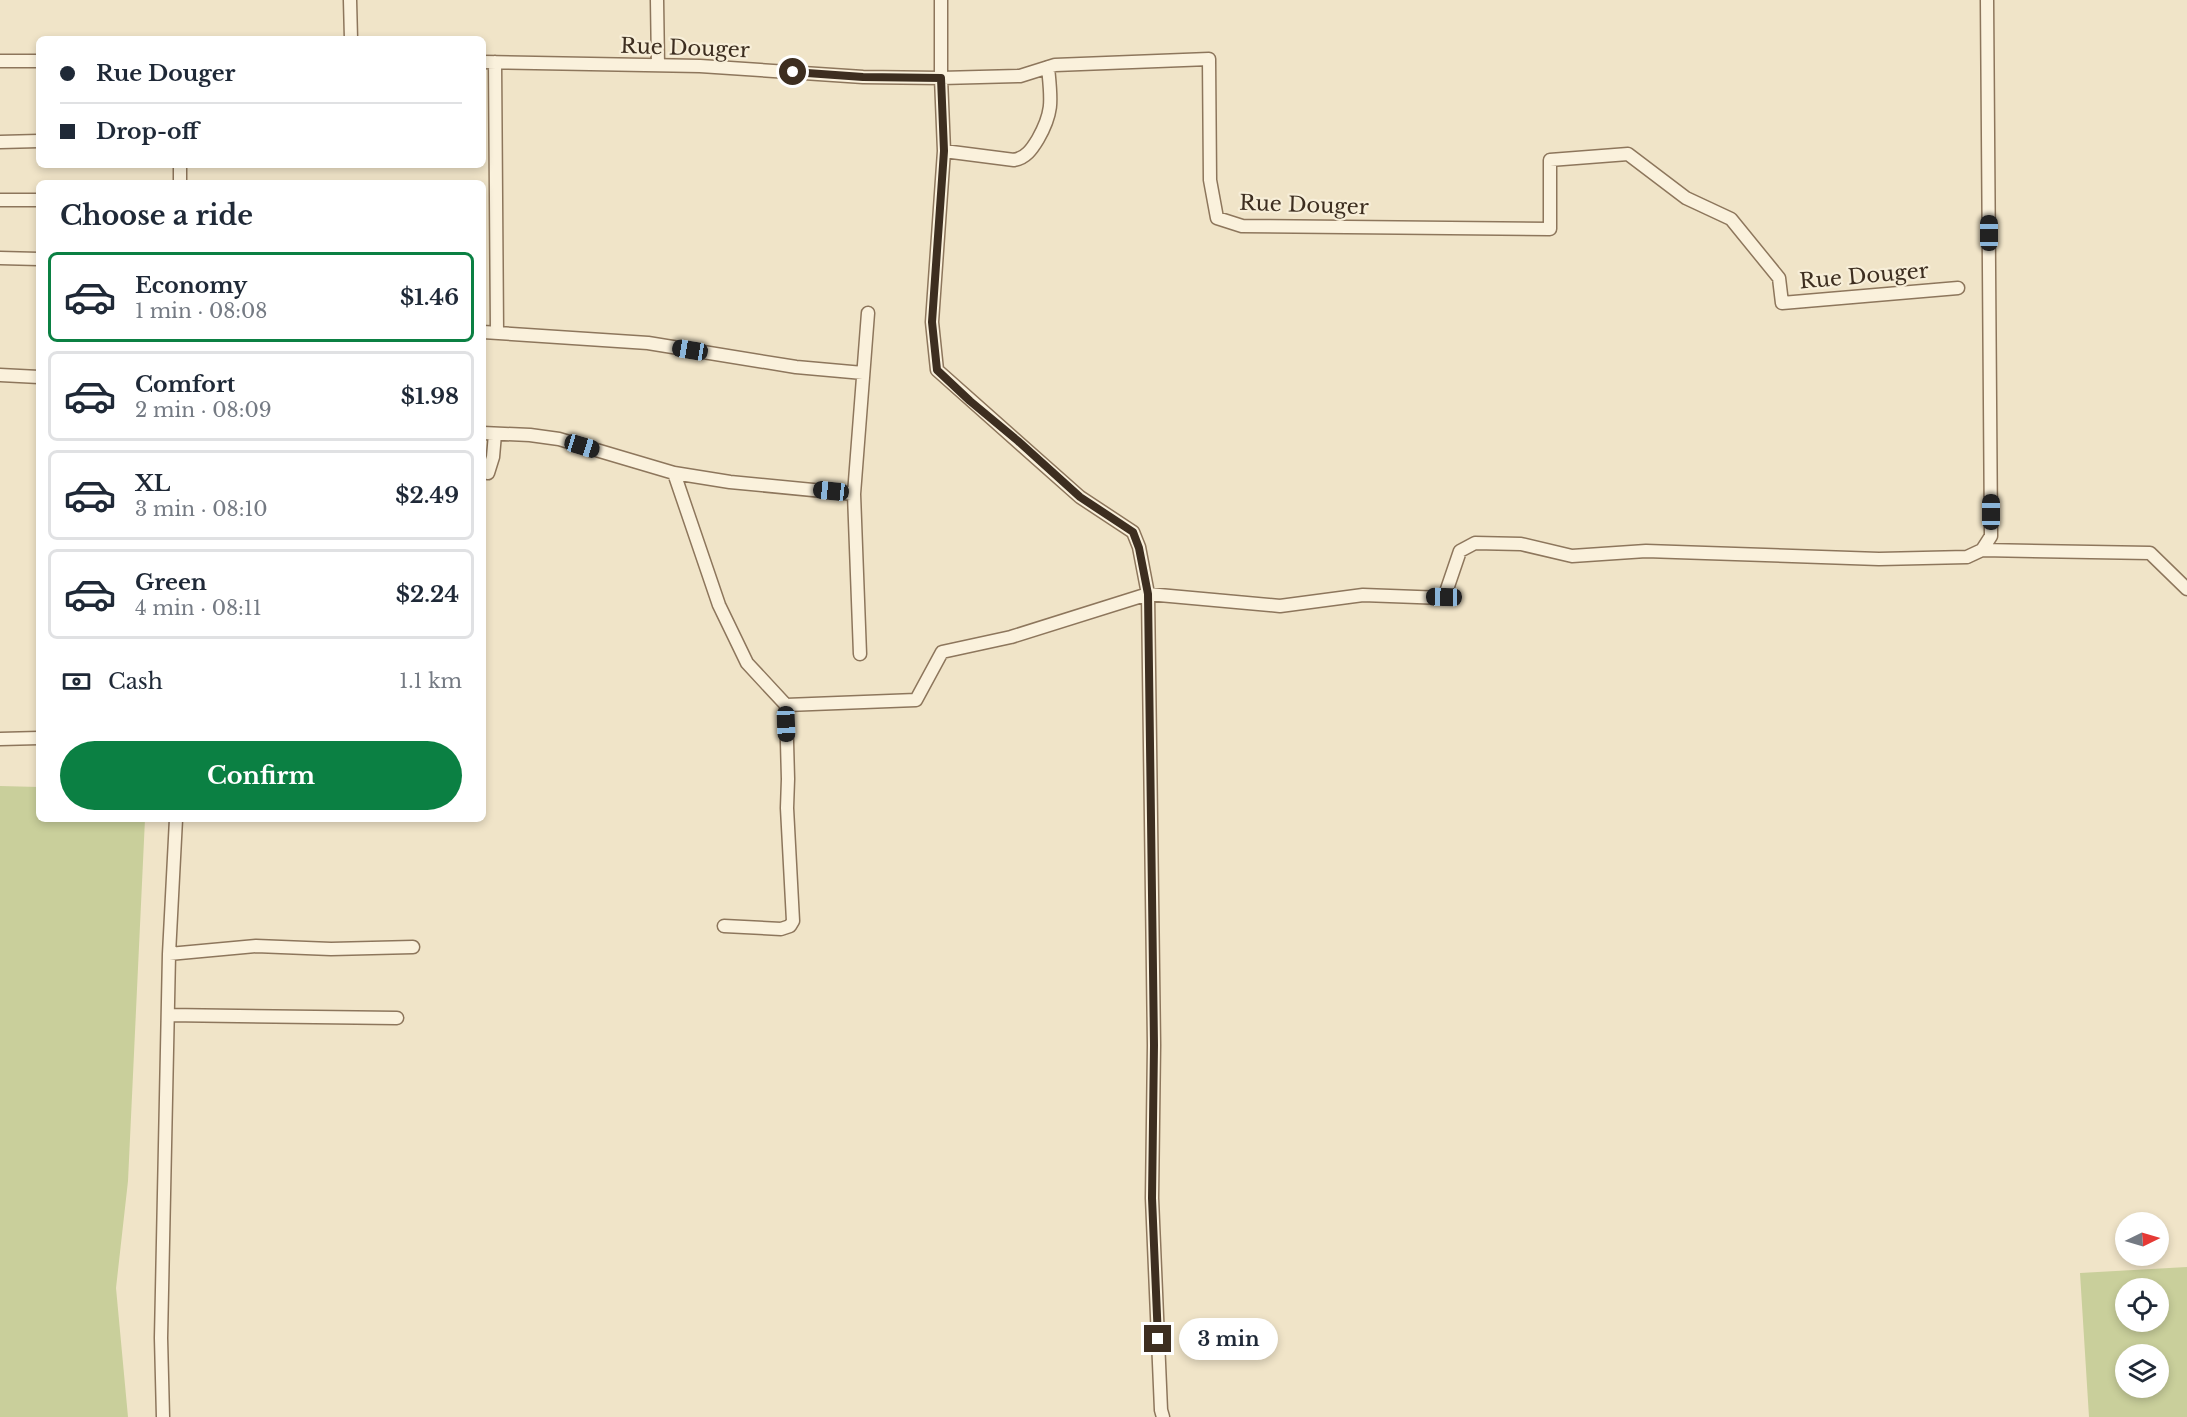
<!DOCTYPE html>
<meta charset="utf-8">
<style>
body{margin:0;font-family:"Libre Baskerville",serif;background:#f2f2f3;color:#1f2937;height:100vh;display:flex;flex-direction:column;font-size:22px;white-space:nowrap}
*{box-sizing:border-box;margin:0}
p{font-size:20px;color:#747a83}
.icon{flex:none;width:33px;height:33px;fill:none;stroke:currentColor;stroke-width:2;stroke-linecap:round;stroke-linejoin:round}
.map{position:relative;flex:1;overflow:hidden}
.details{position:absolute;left:36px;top:180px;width:450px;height:642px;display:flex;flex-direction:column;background:#fff;border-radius:9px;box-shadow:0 3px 9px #0003}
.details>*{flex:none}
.top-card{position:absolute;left:36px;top:36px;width:450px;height:132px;border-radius:9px;box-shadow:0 3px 9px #0003;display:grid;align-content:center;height:132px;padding:0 24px;background:#fff}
.needle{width:39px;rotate:85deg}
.controls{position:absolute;left:2115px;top:1212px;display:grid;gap:12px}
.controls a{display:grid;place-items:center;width:54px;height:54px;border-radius:50%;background:#fff;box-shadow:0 3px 9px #0003;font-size:30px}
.end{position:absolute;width:27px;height:27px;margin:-14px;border:8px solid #3d2e20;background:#fff;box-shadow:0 0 0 3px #fff}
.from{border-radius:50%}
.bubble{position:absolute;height:42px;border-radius:21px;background:#fff;box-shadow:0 3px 9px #0003;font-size:20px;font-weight:800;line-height:42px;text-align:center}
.car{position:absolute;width:18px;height:36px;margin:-18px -9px;border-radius:8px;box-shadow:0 0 4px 2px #0007;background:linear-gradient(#222 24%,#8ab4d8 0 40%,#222 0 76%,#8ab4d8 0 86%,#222 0)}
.top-card b{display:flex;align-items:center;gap:21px;height:57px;font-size:22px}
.top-card b+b{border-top:2px solid #e0e1e3}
.top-card i{width:15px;height:15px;background:#1f2937}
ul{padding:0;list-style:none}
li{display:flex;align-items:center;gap:18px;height:90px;margin:0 12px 9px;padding:0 12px;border:3px solid #e0e1e3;border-radius:9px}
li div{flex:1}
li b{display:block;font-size:22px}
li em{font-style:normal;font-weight:800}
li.on{border-color:#0b8043}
li>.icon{width:54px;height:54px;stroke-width:1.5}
h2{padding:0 24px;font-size:27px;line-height:72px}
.pay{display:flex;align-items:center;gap:15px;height:66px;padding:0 24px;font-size:22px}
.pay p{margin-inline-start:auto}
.action{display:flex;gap:12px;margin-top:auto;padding:12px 24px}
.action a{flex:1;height:69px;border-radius:36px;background:#0b8043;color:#fff;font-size:24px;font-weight:800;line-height:69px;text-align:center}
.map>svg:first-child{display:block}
.green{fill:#c9cf9b;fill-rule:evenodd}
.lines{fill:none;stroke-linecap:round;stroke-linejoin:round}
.minor-casing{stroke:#8d765c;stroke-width:15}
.minor{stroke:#faf1dc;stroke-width:12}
.route{stroke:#3d2e20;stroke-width:8}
.labels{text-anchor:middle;stroke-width:4.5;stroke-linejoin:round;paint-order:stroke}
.street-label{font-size:21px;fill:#3d2e20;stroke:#f7eed8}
</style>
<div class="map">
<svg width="2187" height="1417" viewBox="0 0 2187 1417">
<rect width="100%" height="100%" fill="#f0e4c8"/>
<path class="green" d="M0,786L39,787V819H145L128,1181L116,1288L128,1417H0Z
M2187,1267V1417H2089L2080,1273ZM2126,1288H2158V1322H2126ZM2126,1354H2158V1388H2126Z"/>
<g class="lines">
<defs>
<path id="minor" d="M350,0L351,39
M657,0L658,65
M941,0V78L944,151L932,322L937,370L1080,497L1133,532L1139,547L1148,594L1154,1045L1152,1198L1161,1410L1163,1417
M0,61H39
M483,62L700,66L863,77L941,78L1020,76L1055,65L1209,59L1210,180L1217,218L1242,226L1550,229V160L1628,154L1686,198L1731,219L1779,278L1782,303L1958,288
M495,62L497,333
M0,142L39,141
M944,151L1014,160C1026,158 1032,149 1038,139C1054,111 1051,99 1048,67
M180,165V183
M0,200H39
M0,258L39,259
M483,332L648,343L796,367L863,373
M0,375L39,377
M483,433L530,435L559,439L674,473L719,605L747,663L786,705L788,779L787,808L793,921L790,926L781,929L724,926
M488,473L493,457L495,434
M674,473L730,482L854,494
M1982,550L2150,553L2187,589
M860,654L854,494L868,313
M786,705L916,700L942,652L1011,637L1148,594L1280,606L1363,595L1444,598L1460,551L1475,543L1521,544L1572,556L1646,551L1879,559L1967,557L1982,550L1991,536L1987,0
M0,739L39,738
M169,954L256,946L331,949L413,947
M168,1015L397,1018
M163,1417L161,1338L169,954L176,819"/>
</defs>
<use href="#minor" class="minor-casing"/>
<use href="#minor" class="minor"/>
</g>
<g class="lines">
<path class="route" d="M793,72L863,77L941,78L944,151L932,322L937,370L970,401L1018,441L1080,497L1133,532L1139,548L1148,594L1154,1045L1152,1198L1158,1339"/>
</g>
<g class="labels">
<g class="street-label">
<text transform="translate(685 48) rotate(2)" y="7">Rue Douger</text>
<text transform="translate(1304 205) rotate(2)" y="7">Rue Douger</text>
<text transform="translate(1864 276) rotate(-5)" y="7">Rue Douger</text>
</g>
</g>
</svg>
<div class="controls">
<a><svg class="needle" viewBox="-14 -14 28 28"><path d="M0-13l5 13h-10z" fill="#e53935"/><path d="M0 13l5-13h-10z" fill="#747a83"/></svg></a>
<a><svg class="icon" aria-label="locate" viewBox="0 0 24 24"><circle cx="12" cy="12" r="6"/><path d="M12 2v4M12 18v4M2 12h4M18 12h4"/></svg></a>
<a><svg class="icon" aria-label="layers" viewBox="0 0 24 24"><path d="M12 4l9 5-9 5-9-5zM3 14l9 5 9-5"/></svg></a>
</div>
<i class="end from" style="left:793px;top:72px"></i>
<i class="end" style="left:1158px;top:1339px"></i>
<div class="bubble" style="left:1179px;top:1318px;width:99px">3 min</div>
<i class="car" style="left:1989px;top:233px;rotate:0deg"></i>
<i class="car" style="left:690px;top:350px;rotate:279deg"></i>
<i class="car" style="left:582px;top:446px;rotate:107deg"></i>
<i class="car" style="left:831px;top:491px;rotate:276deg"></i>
<i class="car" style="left:1991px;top:512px;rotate:0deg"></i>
<i class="car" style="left:1444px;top:597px;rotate:271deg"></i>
<i class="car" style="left:786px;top:724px;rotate:178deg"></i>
<div class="top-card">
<b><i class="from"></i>Rue Douger</b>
<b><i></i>Drop-off</b>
</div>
<section class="details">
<h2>Choose a ride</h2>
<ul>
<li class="on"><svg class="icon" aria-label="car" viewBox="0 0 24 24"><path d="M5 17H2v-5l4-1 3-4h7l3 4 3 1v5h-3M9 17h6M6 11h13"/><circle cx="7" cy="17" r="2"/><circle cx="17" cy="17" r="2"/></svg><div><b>Economy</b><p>1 min · 08:08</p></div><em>$1.46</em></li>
<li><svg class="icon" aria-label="car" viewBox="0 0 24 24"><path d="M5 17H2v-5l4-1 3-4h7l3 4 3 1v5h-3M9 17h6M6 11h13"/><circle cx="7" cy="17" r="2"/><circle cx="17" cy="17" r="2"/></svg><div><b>Comfort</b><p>2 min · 08:09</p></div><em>$1.98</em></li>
<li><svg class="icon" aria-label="car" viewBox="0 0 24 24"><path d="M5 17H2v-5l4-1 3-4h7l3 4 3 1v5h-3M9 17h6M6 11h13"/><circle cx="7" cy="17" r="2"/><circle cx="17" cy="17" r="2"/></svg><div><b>XL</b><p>3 min · 08:10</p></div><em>$2.49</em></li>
<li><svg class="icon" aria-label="car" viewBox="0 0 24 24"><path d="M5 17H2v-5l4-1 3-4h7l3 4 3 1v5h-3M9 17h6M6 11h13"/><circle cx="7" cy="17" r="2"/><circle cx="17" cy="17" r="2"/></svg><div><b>Green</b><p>4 min · 08:11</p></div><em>$2.24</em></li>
</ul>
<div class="pay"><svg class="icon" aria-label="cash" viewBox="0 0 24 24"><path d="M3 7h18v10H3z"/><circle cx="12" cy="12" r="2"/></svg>Cash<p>1.1 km</p></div>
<div class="action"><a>Confirm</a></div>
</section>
</div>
